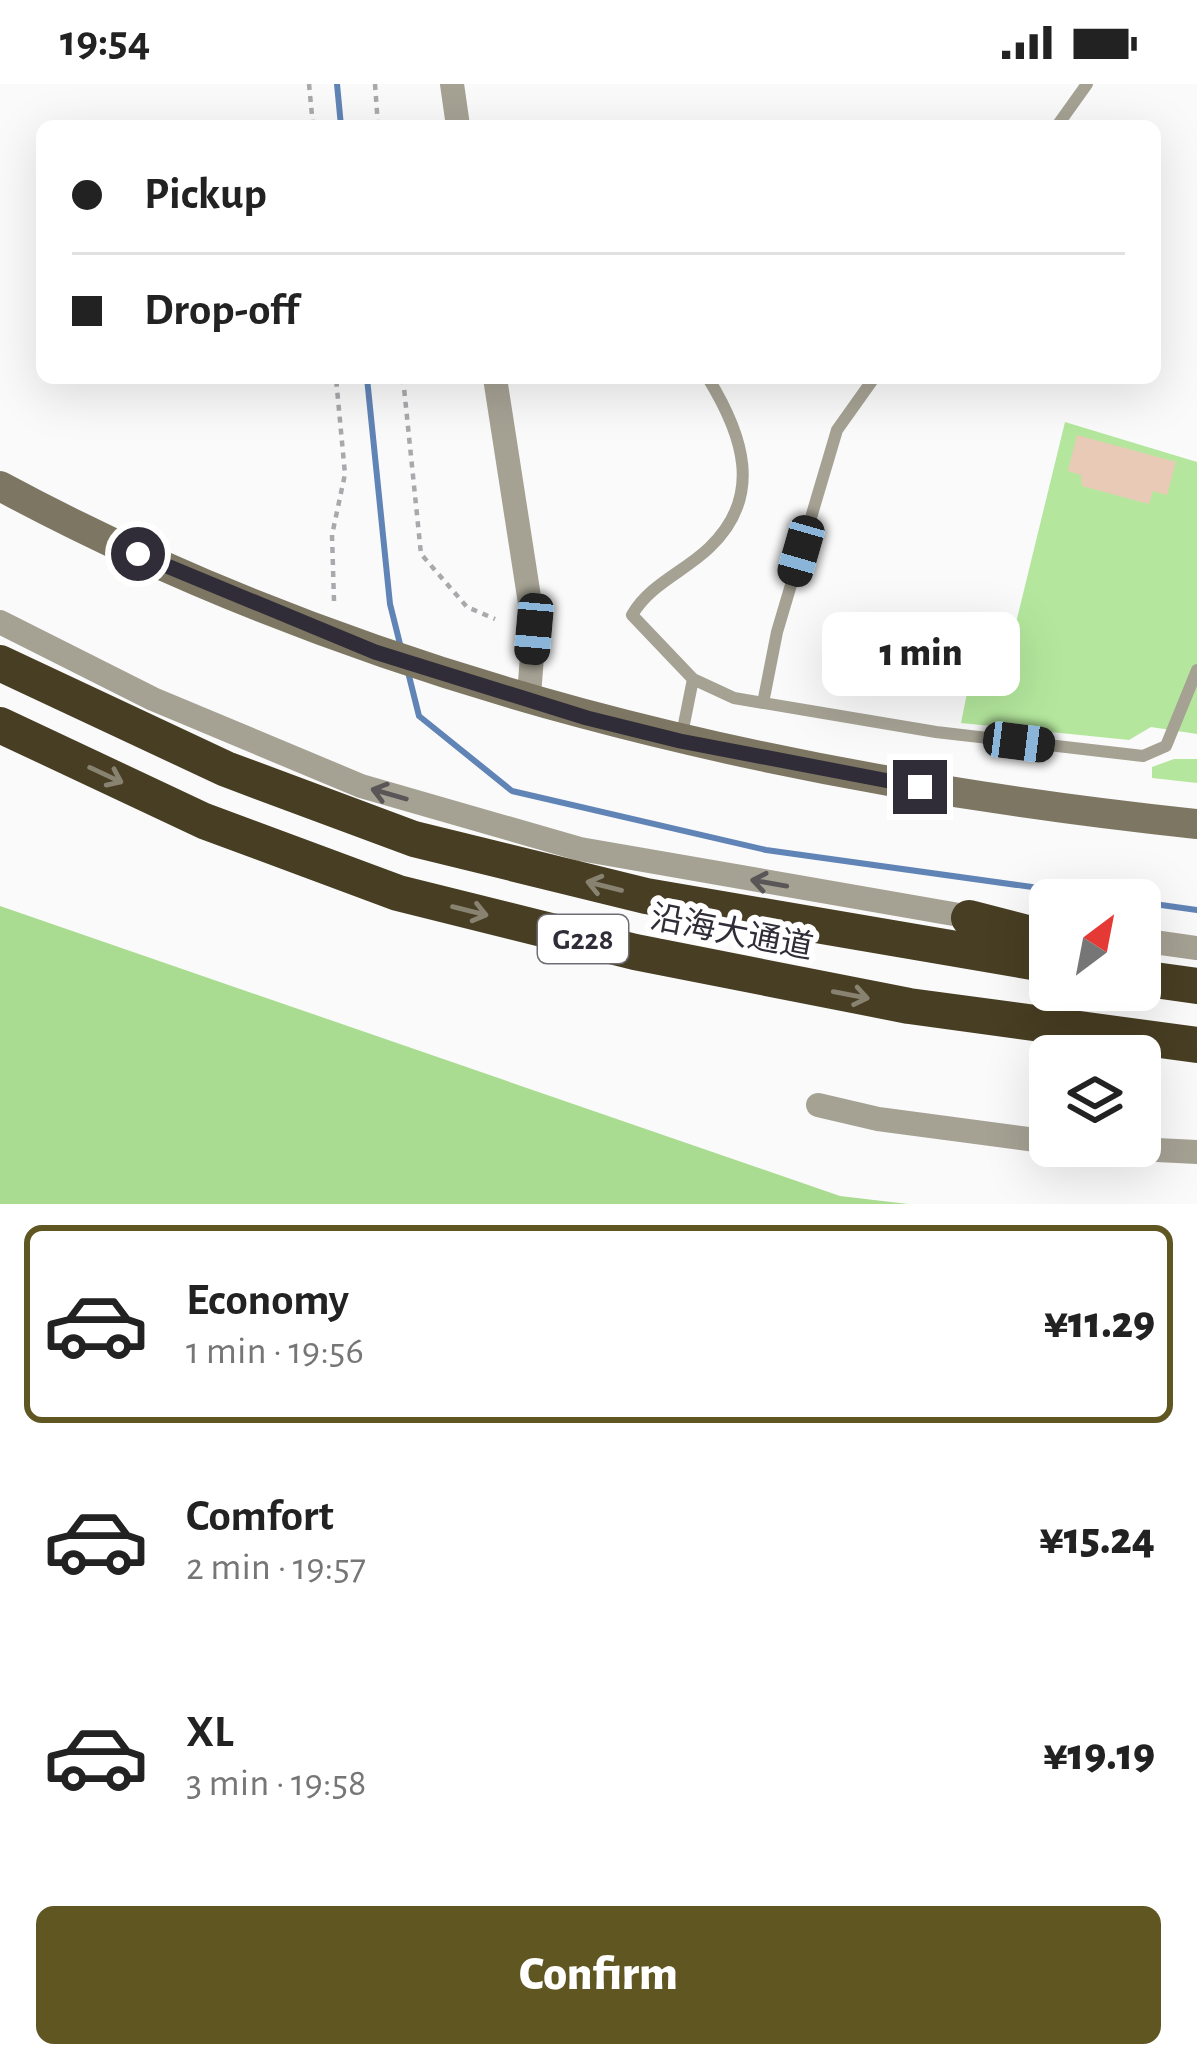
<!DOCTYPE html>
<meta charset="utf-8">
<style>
body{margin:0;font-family:"Alegreya Sans","Noto Sans SC",sans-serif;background:#f6f6f6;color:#222;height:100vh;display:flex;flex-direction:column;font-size:45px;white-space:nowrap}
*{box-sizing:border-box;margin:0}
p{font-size:39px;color:#767676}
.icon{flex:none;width:66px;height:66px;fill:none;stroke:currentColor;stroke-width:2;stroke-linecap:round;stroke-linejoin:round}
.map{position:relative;height:1120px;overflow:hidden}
.panel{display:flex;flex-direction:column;background:#fff;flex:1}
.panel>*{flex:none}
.banner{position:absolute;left:36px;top:36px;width:1125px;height:264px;border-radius:18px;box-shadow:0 12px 48px #0002;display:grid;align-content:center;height:264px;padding:0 36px;background:#fff}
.needle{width:78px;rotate:32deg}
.fabs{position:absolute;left:1029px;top:795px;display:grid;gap:24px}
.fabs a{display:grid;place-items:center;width:132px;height:132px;border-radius:18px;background:#fff;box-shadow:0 12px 48px #0002;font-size:60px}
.end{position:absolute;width:54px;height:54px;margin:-27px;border:15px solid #312d38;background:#fff;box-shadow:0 0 0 6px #fff}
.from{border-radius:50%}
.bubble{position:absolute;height:84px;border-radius:18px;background:#fff;box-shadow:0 12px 48px #0002;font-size:39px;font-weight:800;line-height:84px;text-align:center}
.car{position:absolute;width:36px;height:72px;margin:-36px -18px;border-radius:15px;box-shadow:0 0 9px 3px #0007;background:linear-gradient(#222 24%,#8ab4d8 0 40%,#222 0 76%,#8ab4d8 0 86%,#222 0)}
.banner b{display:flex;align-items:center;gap:42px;height:114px;font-size:45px}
.banner b+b{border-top:3px solid #e0e0e0}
.banner i{width:30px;height:30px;background:#222}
ul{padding:21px 0 0;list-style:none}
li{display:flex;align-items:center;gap:36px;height:198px;margin:0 24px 18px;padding:0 12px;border:6px solid transparent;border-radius:18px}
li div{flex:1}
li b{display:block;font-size:45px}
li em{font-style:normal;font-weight:800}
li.active{border-color:#605622}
li>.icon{width:108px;height:108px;stroke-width:1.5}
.cta{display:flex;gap:24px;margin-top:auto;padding:24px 36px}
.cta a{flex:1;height:138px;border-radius:18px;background:#605622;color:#fff;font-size:48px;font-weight:800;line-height:138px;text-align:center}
.status{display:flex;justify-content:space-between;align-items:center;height:84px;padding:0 60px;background:#fff;direction:ltr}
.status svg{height:33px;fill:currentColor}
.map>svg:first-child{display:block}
.green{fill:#b4e79d}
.forest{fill:#a9dc91}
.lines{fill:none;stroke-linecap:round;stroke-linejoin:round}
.stream{stroke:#6184b6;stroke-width:6}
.building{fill:#e9cab7}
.path{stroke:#aaa8ac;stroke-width:4.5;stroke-dasharray:6 6;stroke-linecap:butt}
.lane{stroke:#a5a193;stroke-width:12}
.street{stroke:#a5a193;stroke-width:24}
.secondary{stroke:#7d7662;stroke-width:30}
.highway{stroke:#483e23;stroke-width:36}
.oneway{stroke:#888270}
.oneway2{stroke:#5a5658}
.route{stroke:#312d38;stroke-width:15}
.labels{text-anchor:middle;stroke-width:12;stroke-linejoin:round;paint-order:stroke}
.shield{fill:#fff;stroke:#6f6c74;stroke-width:3}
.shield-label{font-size:30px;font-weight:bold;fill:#312d38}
.street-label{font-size:33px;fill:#312d38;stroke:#fff}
</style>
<div class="status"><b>19:54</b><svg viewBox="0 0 49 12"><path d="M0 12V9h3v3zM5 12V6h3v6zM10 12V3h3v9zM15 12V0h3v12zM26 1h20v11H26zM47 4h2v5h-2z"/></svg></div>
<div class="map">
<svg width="1197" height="1120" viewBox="0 0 1197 1120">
<rect width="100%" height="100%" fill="#fafafa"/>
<path class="green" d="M1065,338L1197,378V650L1151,643L1129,656L961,639L971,589L1004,588Z
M1174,675H1197V699L1152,694V683Z"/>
<path class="forest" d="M0,822L840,1112L908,1120H0Z"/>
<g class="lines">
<path class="stream" d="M337,0L341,42
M367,294L390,520L401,564
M408,588L419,632L512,707L766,766L1125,816
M1140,818L1197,826"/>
</g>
<path class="building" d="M1077,351L1176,378L1167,411L1153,407L1149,420L1082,402L1081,391L1068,387Z"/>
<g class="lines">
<path class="path" d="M309,0L313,42
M375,0L378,42
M403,294L421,470L467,523L495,535
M334,517L332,451L345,390L336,294"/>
<path class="lane" d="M1057,42L1087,0
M708,294C743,351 764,412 709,464C684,488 650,500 632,531L693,595L734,614L936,648L1143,672L1166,662L1197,586
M763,619L777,548L837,346L874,294
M682,650L693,595"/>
<path class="street" d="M452,0L458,42
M495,294L534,545L529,612
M0,538L153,615L361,702L580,765L982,835
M1140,856L1197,864
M818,1021L878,1035L1050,1058
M1077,1062L1197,1068"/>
<path class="secondary" d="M0,402C370,601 782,696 1197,740"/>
<path class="highway" d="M0,579L226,685L414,755L646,812L1050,881
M0,641L204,737L398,809L635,868L909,922L1197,961
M969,834L1050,855
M1140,894L1197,902"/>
</g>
<defs><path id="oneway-shaft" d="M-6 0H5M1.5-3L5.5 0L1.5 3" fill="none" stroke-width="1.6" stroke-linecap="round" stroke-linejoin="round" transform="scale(3)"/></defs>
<g class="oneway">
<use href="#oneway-shaft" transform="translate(106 691) rotate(25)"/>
<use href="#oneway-shaft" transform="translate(604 802) rotate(-166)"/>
<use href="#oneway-shaft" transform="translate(470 827) rotate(14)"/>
<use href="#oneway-shaft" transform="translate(851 911) rotate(11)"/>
</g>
<g class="oneway2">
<use href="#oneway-shaft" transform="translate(389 710) rotate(-164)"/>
<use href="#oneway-shaft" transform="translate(769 799) rotate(-170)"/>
</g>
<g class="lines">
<path class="route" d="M138,470L375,568L587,634L680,657L920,703"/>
</g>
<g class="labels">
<rect class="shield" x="538" y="831" width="90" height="48" rx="9"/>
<g class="shield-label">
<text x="583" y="865">G228</text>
</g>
<g class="street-label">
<text transform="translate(732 847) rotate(11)" y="12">沿海大通道</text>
</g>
</g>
</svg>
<div class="fabs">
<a><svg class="needle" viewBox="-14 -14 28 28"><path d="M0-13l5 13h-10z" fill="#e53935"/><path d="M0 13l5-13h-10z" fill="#767676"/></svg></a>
<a><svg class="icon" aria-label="layers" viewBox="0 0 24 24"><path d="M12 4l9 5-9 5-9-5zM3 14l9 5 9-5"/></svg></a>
</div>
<i class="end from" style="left:138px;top:470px"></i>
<i class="end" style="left:920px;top:703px"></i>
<div class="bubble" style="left:822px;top:528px;width:198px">1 min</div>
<i class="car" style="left:801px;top:467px;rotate:196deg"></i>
<i class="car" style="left:534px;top:545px;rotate:185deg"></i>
<i class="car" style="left:1019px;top:658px;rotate:97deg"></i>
<div class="banner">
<b><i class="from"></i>Pickup</b>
<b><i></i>Drop-off</b>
</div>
</div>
<section class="panel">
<ul>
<li class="active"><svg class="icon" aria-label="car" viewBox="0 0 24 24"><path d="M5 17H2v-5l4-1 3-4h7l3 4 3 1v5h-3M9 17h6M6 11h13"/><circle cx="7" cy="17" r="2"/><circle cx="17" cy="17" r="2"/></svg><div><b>Economy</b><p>1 min · 19:56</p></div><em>¥11.29</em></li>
<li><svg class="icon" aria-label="car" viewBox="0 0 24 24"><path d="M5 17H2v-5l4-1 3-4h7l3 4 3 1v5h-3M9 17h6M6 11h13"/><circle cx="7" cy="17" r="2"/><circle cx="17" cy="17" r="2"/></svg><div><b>Comfort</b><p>2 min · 19:57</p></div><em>¥15.24</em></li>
<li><svg class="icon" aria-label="car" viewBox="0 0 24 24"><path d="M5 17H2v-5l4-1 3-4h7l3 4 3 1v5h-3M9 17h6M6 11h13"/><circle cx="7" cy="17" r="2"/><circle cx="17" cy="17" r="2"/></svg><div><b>XL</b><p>3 min · 19:58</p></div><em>¥19.19</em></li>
</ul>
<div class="cta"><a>Confirm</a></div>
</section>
